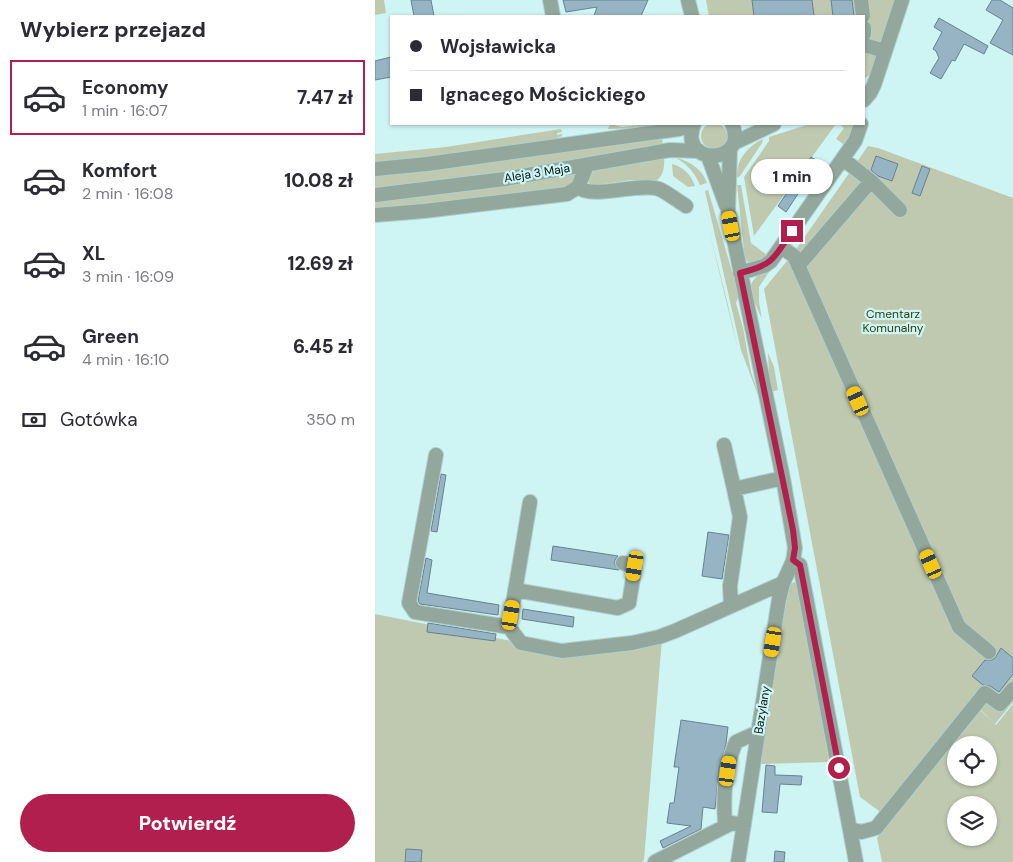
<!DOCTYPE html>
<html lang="pl">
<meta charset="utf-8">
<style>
body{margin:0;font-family:"DM Sans",sans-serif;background:#f2f2f3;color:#2b2b33;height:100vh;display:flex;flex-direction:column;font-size:19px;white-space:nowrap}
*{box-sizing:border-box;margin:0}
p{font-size:16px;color:#7c7c81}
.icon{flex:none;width:28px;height:28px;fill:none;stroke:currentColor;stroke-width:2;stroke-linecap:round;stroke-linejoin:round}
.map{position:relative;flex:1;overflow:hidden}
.sheet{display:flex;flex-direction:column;background:#fff;width:375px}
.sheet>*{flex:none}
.top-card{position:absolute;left:15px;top:15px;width:475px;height:110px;border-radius:0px;box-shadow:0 1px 4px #0004;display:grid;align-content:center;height:110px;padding:0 20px;background:#fff}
.controls{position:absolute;left:572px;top:736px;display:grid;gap:10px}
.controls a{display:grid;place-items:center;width:50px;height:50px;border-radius:50%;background:#fff;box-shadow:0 1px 4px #0004;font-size:25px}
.end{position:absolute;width:22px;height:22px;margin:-11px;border:6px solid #b01f4d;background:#fff;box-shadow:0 0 0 2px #fff}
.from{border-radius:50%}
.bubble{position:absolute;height:35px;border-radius:18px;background:#fff;box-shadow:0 1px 4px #0004;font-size:16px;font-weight:800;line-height:35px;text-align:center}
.car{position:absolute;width:15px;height:30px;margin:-15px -8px;border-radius:6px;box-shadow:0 0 4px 1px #0007;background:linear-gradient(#f5c518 24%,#345 0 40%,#f5c518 0 76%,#345 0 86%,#f5c518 0)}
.top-card b{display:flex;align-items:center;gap:18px;height:48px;font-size:19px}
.top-card b+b{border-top:1px solid #e1e1e2}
.top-card i{width:12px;height:12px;background:#2b2b33}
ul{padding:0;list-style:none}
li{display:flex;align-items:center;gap:15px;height:75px;margin:0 10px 8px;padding:0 10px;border:2px solid transparent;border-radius:0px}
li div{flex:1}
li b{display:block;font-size:19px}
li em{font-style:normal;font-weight:800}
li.on{border-color:#b01f4d}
li>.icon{width:45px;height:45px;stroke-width:1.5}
h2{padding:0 20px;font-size:22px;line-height:60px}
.pay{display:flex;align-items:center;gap:12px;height:55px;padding:0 20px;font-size:19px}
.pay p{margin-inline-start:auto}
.cta{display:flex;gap:10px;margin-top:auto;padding:10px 20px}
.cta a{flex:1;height:58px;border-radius:30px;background:#b01f4d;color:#fff;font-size:20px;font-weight:800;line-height:58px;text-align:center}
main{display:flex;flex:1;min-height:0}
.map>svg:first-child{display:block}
.green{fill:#bfc9af;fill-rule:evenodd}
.building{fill:#96b4c3;stroke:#668290}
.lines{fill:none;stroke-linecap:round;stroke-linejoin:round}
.minor-casing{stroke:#aed0cf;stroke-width:16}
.minor{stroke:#94a79c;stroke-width:14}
.route{stroke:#b01f4d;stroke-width:6}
.labels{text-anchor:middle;stroke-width:4.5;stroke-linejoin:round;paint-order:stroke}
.street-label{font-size:12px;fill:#051212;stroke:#cef4f3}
.park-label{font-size:12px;fill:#313f0e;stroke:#cef4f3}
</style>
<main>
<section class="sheet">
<h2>Wybierz przejazd</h2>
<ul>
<li class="on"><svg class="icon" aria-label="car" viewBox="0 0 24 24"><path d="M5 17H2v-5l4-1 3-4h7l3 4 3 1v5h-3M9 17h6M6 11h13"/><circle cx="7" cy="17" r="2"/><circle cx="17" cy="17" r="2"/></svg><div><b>Economy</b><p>1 min · 16:07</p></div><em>7.47 zł</em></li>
<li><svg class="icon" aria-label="car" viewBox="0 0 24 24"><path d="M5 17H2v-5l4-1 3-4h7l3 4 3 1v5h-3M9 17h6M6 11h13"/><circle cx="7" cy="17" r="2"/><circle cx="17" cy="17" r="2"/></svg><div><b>Komfort</b><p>2 min · 16:08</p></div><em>10.08 zł</em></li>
<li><svg class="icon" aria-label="car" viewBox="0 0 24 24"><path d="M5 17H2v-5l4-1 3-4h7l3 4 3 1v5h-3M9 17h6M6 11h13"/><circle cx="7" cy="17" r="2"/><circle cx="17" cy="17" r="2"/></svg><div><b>XL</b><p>3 min · 16:09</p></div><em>12.69 zł</em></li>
<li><svg class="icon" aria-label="car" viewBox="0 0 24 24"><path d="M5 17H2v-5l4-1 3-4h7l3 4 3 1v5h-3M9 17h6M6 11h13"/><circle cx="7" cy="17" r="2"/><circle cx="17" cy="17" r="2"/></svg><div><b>Green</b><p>4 min · 16:10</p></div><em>6.45 zł</em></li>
</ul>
<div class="pay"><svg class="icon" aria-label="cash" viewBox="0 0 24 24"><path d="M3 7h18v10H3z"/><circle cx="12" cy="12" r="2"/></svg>Gotówka<p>350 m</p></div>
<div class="cta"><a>Potwierdź</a></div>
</section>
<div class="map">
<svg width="638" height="862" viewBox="0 0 638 862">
<rect width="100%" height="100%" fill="#cef4f3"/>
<path class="green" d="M0,0H9L11,13L0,15Z
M331,0H521L497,73L489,79V16H334Z
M326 136a13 13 0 1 1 26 0a13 13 0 1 1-26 0Z
M235,124L247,127L275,124L285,125L267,128L233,129Z
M435,124H461L379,236L369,177L394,141V137Z
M464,124H479V125L471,146L461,139L469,128Z
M186,129L187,132L182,133V135L187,134V136C171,143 152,144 134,147C90,154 45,158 0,162V154L71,147Z
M287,139L288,145L133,172L0,189V174L97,164Z
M388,139L387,143L365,176L362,178C361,160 372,147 388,139Z
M493,146L503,148L638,198V702L620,724L605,709L515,819L485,797L389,289L417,255Z
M289,157C290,167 288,178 279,182L256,180L215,186L213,179L219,170Z
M301,158C315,161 327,169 332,183L325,185C320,173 312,164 301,158Z
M297,164C308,167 316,174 320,186L313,187L298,176Z
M201,173L203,175L193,189L0,210V202Z
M362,185H366L376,243L392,255L384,261L377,264L370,260Z
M333,190L364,295L361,303L368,328L376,372L389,411L366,350L330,191Z
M334,230L352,301L363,350Z
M400,263L384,287V302L387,319C372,284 368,285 400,263Z
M393,353L399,367L403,390L395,392Z
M421,582L423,585L454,762L384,764L414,586L416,583Z
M0,614L187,651L287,638L269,860L267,862H0Z
M638,704V862H507L502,838L605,710L621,725ZM581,745H614V778H581ZM581,805H614V838H581Z"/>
<path class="building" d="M36,0H56L59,16H39Z
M188,0H273L266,16H219L222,7L191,12Z
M377,0H437L439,16H379Z
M456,0H477L479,16H458Z
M617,0H625L638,8V55L615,43L628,20L611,10Z
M564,18L613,46L609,54L589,44L580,61L577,60L566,79L555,73L564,58L561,51L558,49L567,32L559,27Z
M16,57V77L0,80V61Z
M501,156L523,164L517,181L503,176L496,170Z
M436,157L444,162L411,212L403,206Z
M547,166L555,169L545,196L537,193Z
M66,474L71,475L62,532L56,531Z
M333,532L354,535L347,579L327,576Z
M178,546L243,556L240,560V565L244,570L176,560Z
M51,558L57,560L52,593L124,605L123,615L45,604L43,601Z
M148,609L199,617L198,627L147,619Z
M53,623L121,634L120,641L52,632Z
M626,648L638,658V674L624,692L615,686L608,685L597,676L610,660H617L620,658Z
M306,720L353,727L351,744L344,770L340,809L328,807L326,829L288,848L285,841L316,826L292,823L295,803H299L304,767H299Z
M391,765L400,766V775L427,776L426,785L405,784L402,813L387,812Z
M31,849L47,850L46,862H30Z
M400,851L410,852L409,862H399Z"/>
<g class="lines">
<defs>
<path id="minor" d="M175,0L178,16
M313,0L317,16
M486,0L488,16
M489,28V34
M489,45L510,51
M489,100L495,93L499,85L527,0
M319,124C302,167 375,165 357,124
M359,143L399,124
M355,149L353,211L408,478L420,548L418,561L408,583L404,599L363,862
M333,156L351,205
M0,169L52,164L304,129L319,124
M496,181L525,210
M203,187C217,200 263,182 284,189C293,193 303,201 311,206
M0,195L130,179L295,150L324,151
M0,215L49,211L192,194L203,187L212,165
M406,247L419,256L584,627L614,652
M423,266L496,181L468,159
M365,273L389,266L396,261L480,141L486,124
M349,445L359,489L408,478
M61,455L34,603L40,612L134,627
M155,502L134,627L146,643L187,651L257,643L284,637L300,631L408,583
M418,561L425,565L481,862
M140,590L243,608L254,603L260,566L248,563
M356,606L355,586L365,517L359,489
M369,825L350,822C348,796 350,767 361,742L383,732
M475,829L486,832L501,828L610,693L625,704L638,689
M280,862L357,823"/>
</defs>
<use href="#minor" class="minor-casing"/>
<use href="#minor" class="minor"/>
</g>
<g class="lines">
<path class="route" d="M417,231C399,258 399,265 365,273L418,530L420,548L418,560L425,565L464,768"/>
</g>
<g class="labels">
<g class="street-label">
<text transform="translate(162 173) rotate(-9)" y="4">Aleja 3 Maja</text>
<text transform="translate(387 710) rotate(-81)" y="4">Bazylany</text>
</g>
<g class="park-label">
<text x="518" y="318">Cmentarz<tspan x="518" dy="14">Komunalny</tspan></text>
</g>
</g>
</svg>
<div class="controls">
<a><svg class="icon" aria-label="locate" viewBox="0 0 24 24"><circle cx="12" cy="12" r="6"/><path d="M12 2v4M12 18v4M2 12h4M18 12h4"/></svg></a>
<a><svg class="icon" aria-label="layers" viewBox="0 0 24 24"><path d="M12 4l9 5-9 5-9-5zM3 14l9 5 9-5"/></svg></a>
</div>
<i class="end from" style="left:464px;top:768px"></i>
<i class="end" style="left:417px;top:231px"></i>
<div class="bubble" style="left:376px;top:159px;width:82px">1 min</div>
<i class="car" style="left:356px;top:226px;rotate:349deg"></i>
<i class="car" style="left:483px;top:401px;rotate:336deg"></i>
<i class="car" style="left:556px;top:564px;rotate:336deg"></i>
<i class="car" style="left:260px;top:566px;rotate:190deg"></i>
<i class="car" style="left:136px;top:615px;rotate:10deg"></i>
<i class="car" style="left:398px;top:642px;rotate:189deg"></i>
<i class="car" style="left:353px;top:771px;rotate:8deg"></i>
<div class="top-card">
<b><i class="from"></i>Wojsławicka</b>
<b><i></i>Ignacego Mościckiego</b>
</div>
</div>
</main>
